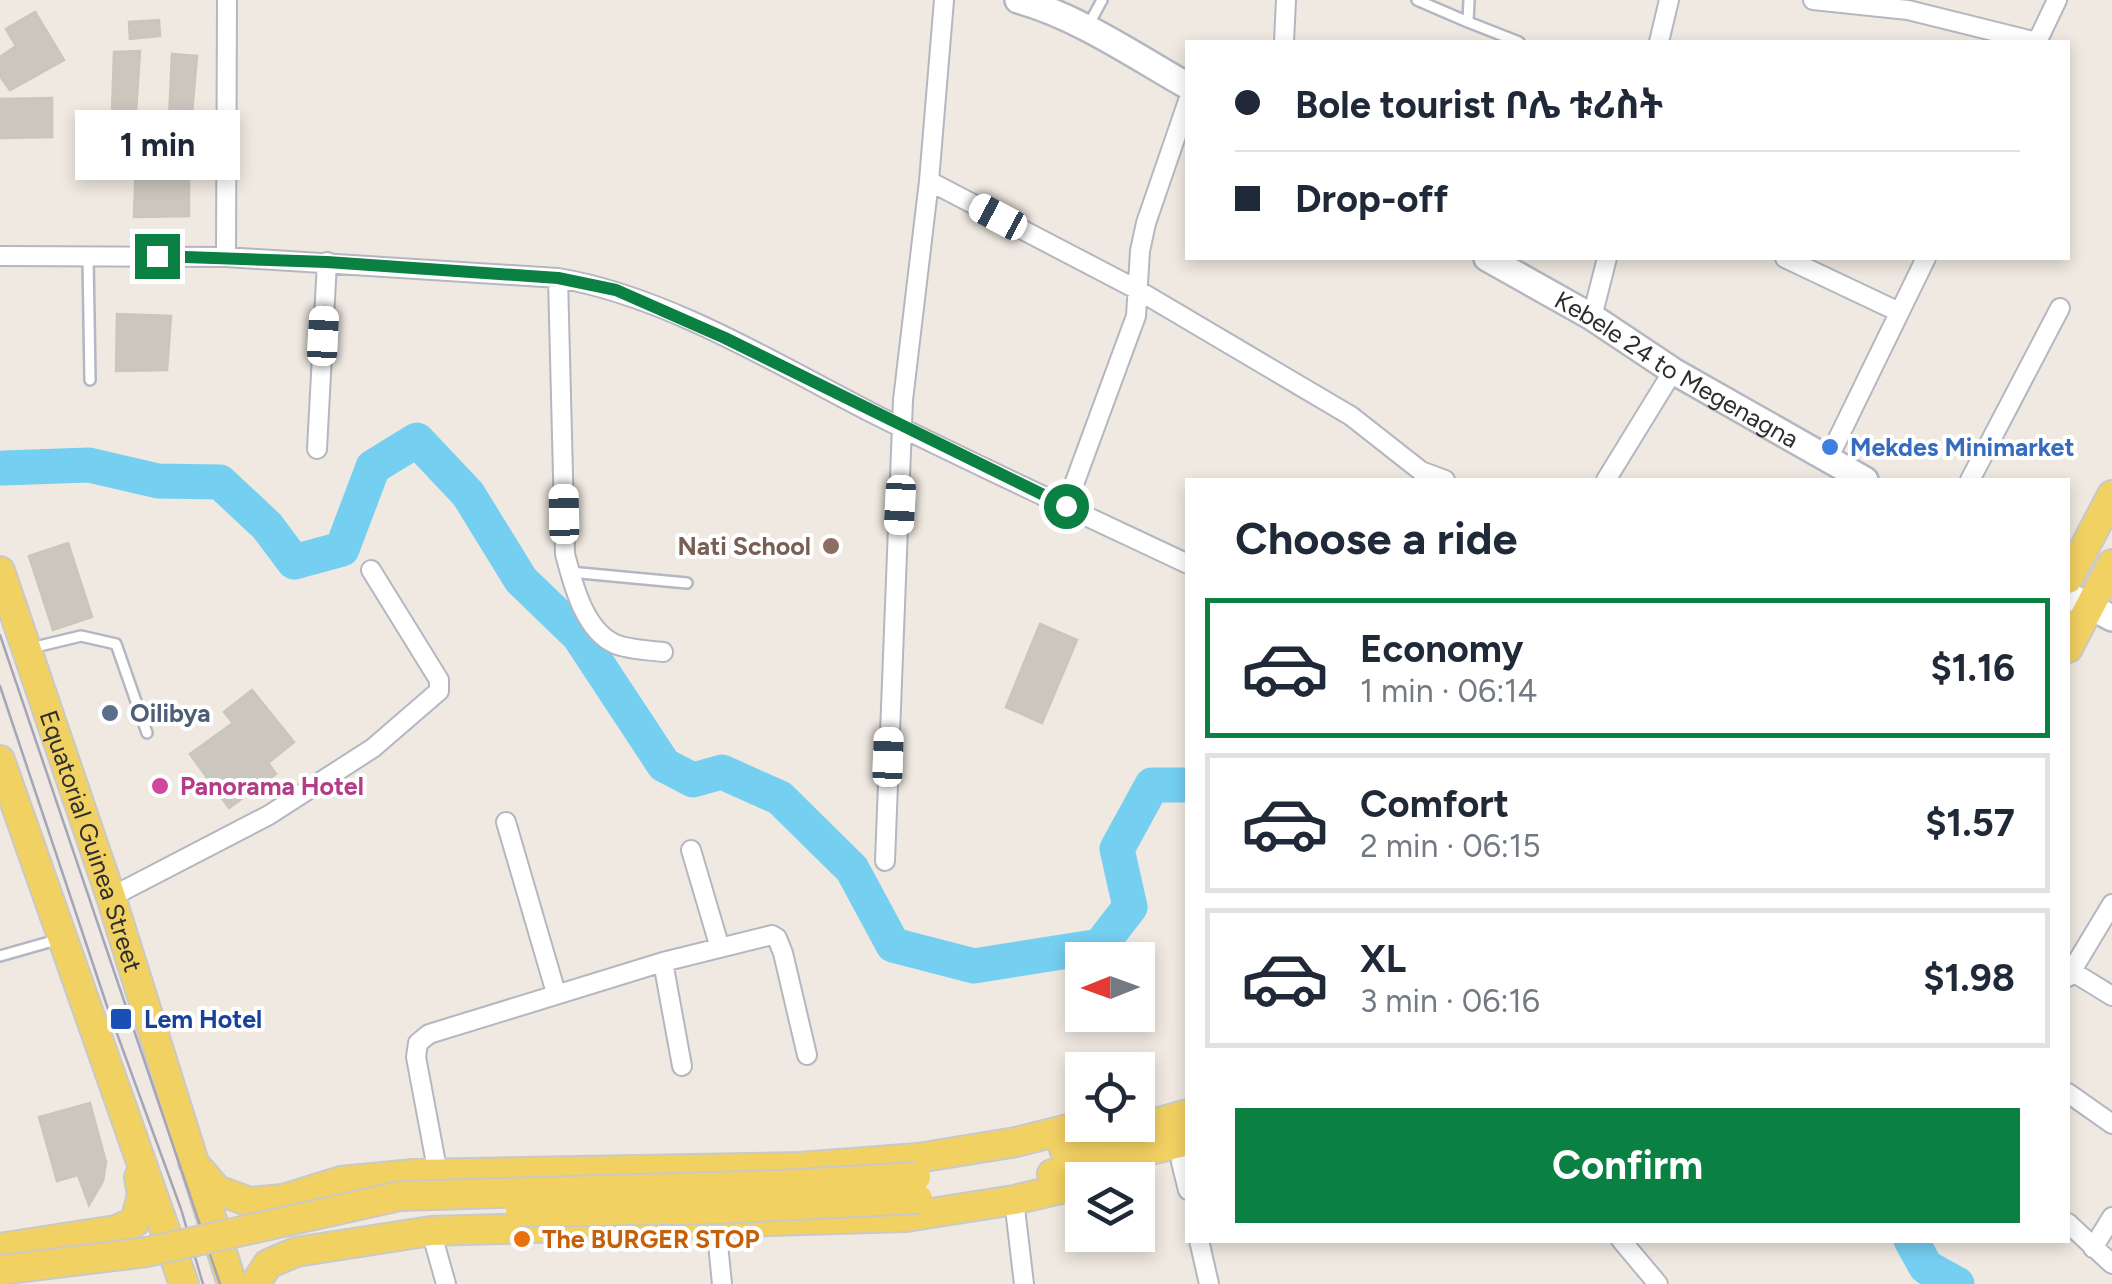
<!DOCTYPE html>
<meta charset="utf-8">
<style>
body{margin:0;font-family:Figtree,"Noto Sans Ethiopic",sans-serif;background:#f2f2f3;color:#1f2937;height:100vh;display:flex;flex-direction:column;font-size:38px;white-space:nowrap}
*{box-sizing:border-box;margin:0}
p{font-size:32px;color:#747a83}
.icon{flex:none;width:55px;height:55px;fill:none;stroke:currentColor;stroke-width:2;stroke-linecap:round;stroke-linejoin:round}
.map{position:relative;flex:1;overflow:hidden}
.details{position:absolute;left:1185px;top:478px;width:885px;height:765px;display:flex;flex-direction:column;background:#fff;border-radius:0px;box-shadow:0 5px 15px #0003}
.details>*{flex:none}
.guide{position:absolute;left:1185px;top:40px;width:885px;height:220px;border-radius:0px;box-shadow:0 5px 15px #0003;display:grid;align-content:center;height:220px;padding:0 50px;background:#fff}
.needle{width:65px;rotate:269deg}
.controls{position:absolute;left:1065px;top:942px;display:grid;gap:20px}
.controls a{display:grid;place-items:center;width:90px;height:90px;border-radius:0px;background:#fff;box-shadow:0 5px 15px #0003;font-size:50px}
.end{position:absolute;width:45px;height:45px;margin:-22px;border:12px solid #0b8043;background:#fff;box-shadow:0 0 0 5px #fff}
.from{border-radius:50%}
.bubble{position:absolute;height:70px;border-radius:0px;background:#fff;box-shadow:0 5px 15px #0003;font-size:32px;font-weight:700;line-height:70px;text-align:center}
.car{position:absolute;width:30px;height:60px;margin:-30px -15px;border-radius:12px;box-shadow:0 0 8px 2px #0007;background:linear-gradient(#fff 24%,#345 0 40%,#fff 0 76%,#345 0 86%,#fff 0)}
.guide b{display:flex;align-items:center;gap:35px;height:95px;font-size:38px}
.guide b+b{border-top:2px solid #e0e1e3}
.guide i{width:25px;height:25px;background:#1f2937}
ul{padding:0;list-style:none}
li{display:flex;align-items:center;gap:30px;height:140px;margin:0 20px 15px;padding:0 30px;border:5px solid #e0e1e3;border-radius:0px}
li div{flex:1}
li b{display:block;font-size:38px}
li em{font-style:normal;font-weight:700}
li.on{border-color:#0b8043}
li>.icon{width:90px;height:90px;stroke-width:1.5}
h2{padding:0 50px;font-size:45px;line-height:120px}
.primary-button{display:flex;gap:20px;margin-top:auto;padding:20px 50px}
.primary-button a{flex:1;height:115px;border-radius:0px;background:#0b8043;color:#fff;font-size:40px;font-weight:700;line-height:115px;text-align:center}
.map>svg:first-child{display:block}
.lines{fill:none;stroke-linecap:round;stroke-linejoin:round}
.river{stroke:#75cff0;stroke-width:35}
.building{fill:#cbc7bf;stroke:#cbc5ba;stroke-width:2.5}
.lane-casing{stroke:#b4b7c1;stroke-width:14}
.street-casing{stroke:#b4b7c1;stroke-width:22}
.secondary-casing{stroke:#b4b7c1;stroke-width:30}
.primary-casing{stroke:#c9c9c9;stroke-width:32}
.lane{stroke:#fff;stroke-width:9}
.street{stroke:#fff;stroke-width:18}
.secondary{stroke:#fff;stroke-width:25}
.primary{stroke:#f2d163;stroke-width:28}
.tram{stroke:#a3a6b8;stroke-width:2.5}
.primary-bridge-casing{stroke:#c9c9c9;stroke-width:32;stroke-linecap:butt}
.primary-bridge{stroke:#f2d163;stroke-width:28}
.route{stroke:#0b8043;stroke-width:12}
.shop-dot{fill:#3f7fe0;stroke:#fff;stroke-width:4}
.education-dot{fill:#8d6e63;stroke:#fff;stroke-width:4}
.service-dot{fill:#5c6f8a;stroke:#fff;stroke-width:4}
.hotel-dot{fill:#d1479c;stroke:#fff;stroke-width:4}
.transit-dot{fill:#1a4fb4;stroke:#fff;stroke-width:4}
.food-dot{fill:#e8710a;stroke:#fff;stroke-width:4}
.labels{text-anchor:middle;stroke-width:8;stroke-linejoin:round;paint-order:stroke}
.street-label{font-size:25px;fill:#2e2e2e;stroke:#fff}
.shop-label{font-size:25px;font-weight:bold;fill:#366cbe;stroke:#fff;text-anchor:start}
.education-label{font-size:25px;font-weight:bold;fill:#785e54;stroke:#fff;text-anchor:end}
.service-label{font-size:25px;font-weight:bold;fill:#4e5e75;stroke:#fff;text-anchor:start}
.hotel-label{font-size:25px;font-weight:bold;fill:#b23c85;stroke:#fff;text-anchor:start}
.transit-label{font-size:25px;font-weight:bold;fill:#164399;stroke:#fff;text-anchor:start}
.food-label{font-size:25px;font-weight:bold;fill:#c56008;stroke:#fff;text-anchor:start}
</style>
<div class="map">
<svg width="2112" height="1284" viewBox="0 0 2112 1284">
<rect width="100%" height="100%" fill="#efe9e1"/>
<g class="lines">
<path class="river" d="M3,468L89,465L158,481L220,482L267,526L294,562L342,549L373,467L417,440L468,494L521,580L579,636L664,765L693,780L722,772L780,798L852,869L893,945L974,966L1100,946L1130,907L1117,849L1152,785H1188
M1911,1240L1926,1267L1957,1284"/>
</g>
<path class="building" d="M35,12L64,60L10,90L0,76V57L16,46L6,29Z
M159,20L160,36L130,39L129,22Z
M140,51L134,143L111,142L114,52Z
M172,54L197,56L192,113H195L194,153H189V216L134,217L136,160L167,162Z
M52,98V137L0,138V99Z
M117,314L171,316L167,370L116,371Z
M68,543L92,617L53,630L29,556Z
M1040,624L1077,640L1042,723L1006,707Z
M252,690L294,742L268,763L276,774L229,808L190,754L233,723L224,712Z
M90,1103L106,1162L103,1181L89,1205L78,1175L57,1181L39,1117Z"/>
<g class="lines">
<defs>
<path id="lane" d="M1417,0L1468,22
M1469,0L1468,22L1519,42
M1088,26L1102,0
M88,257L90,380
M570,572L687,583
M31,648L81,636L116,644L147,733
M0,956L60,939"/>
<path id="street" d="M1813,0L1908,10L2037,42
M1284,42L1286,0
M1659,42L1669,0
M2037,42L2057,0
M929,181L1136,289L1351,416L1421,471L1445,480
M0,256L226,257L558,278C667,296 780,366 878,416C980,467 1084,515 1188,564
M226,257L227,0
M1785,258L1899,312
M558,278L565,554C573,584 584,630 615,644C629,650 648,650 663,652
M1592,317L1607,258
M317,449L327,262
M1828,459L1926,258
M1606,480L1673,371
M1970,480L2060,308
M1066,506L1136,316L1140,251L1146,223L1188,101
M506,822L556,993
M691,850L720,948
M885,861L903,400L929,181L944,0
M111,897L269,815L373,748L439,691V680L371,570
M663,962L682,1066
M2073,972L2112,996
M2068,977L2112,904
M2068,1093L2112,1124
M1181,1162L1188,1190
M438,1174L416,1057L418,1043L429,1034L663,962L772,935L777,938L783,953L807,1055
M1014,1200L1024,1284
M2068,1223L2112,1264
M716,1224L722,1284
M431,1231L446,1284
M1199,1240L1209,1284
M1621,1240L1658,1284
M2093,1248L2112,1217"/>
<g id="secondary">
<path d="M1018,0C1079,17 1133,55 1188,86"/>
<path id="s1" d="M1487,258L1592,317L1673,371L1865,480"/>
<path d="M2068,595L2112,618"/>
</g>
<g id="primary">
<path id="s2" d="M0,571L111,897L232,1284"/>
<path d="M2068,579L2112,495"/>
<path d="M2068,648L2112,564"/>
<path d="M0,760L184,1284"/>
<path d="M1064,1149L1188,1114"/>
<path d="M193,1162L217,1190L250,1202L283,1199L341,1181L414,1174L800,1167L918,1158L1016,1142L1084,1125"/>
<path d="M1052,1174L1188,1141"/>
<path d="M0,1248L116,1230L135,1222L142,1195L139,1177"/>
<path d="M255,1284L268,1264L296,1252L431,1231L906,1217L1014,1200L1082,1184"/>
</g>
</defs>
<use href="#lane" class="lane-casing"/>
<use href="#street" class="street-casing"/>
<use href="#secondary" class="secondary-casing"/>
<use href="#primary" class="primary-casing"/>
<use href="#lane" class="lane"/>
<use href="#street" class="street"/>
<use href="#secondary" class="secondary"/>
<use href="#primary" class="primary"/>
<path class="tram" d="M0,635L220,1284
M0,686L108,1009L181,1209L203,1284"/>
<defs>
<path id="primary-bridge" d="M520,1212L718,1209L918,1199
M0,1270L147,1252L400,1196L779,1185L916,1177"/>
</defs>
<use href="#primary-bridge" class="primary-bridge-casing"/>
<use href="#primary-bridge" class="primary-bridge"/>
</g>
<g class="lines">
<path class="route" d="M157,256L327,262L558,278L616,290L725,338L1066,506"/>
</g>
<circle class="shop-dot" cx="1830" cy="447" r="10"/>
<circle class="education-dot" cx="831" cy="546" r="10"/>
<circle class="service-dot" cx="110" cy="713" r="10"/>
<circle class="hotel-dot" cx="160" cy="786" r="10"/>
<rect class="transit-dot" x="109" y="1007" width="24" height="24" rx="5"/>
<circle class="food-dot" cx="522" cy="1239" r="10"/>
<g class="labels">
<g class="street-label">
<text dy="9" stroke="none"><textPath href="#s1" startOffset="220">Kebele 24 to Megenagna</textPath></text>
<text dy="9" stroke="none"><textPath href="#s2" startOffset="285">Equatorial Guinea Street</textPath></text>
</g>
<g class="shop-label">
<text x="1850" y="456">Mekdes Minimarket</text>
</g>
<g class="education-label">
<text x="811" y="555">Nati School</text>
</g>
<g class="service-label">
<text x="130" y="722">Oilibya</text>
</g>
<g class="hotel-label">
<text x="180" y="795">Panorama Hotel</text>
</g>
<g class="transit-label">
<text x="144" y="1028">Lem Hotel</text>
</g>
<g class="food-label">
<text x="542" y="1248">The BURGER STOP</text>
</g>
</g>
</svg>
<div class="controls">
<a><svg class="needle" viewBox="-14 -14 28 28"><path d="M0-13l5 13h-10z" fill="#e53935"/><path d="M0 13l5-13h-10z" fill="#747a83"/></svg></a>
<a><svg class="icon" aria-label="locate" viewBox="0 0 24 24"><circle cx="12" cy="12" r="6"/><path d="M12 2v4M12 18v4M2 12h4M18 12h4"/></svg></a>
<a><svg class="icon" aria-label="layers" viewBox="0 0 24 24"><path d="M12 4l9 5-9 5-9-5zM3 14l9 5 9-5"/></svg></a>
</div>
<i class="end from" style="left:1066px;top:506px"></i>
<i class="end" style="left:157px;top:256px"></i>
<div class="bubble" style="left:75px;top:110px;width:165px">1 min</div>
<i class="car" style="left:998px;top:217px;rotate:298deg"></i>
<i class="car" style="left:323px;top:336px;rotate:3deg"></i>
<i class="car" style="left:900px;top:505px;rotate:183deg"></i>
<i class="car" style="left:564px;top:514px;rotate:359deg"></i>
<i class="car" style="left:888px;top:757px;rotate:2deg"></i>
<div class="guide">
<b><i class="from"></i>Bole tourist ቦሌ ቱሪስት</b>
<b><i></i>Drop-off</b>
</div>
<section class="details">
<h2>Choose a ride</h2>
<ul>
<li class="on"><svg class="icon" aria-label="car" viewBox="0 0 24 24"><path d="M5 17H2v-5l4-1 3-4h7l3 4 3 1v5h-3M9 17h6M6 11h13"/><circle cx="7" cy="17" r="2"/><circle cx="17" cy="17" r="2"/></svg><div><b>Economy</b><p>1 min · 06:14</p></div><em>$1.16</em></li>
<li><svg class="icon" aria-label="car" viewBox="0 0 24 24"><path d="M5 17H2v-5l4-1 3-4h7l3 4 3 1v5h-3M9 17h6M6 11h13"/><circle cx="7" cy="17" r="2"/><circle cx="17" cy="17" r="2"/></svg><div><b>Comfort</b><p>2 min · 06:15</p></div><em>$1.57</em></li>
<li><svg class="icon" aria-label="car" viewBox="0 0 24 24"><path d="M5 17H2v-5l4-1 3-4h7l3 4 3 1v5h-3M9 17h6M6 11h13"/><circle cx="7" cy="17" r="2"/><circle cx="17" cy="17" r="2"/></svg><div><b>XL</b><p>3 min · 06:16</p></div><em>$1.98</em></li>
</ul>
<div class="primary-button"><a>Confirm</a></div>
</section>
</div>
